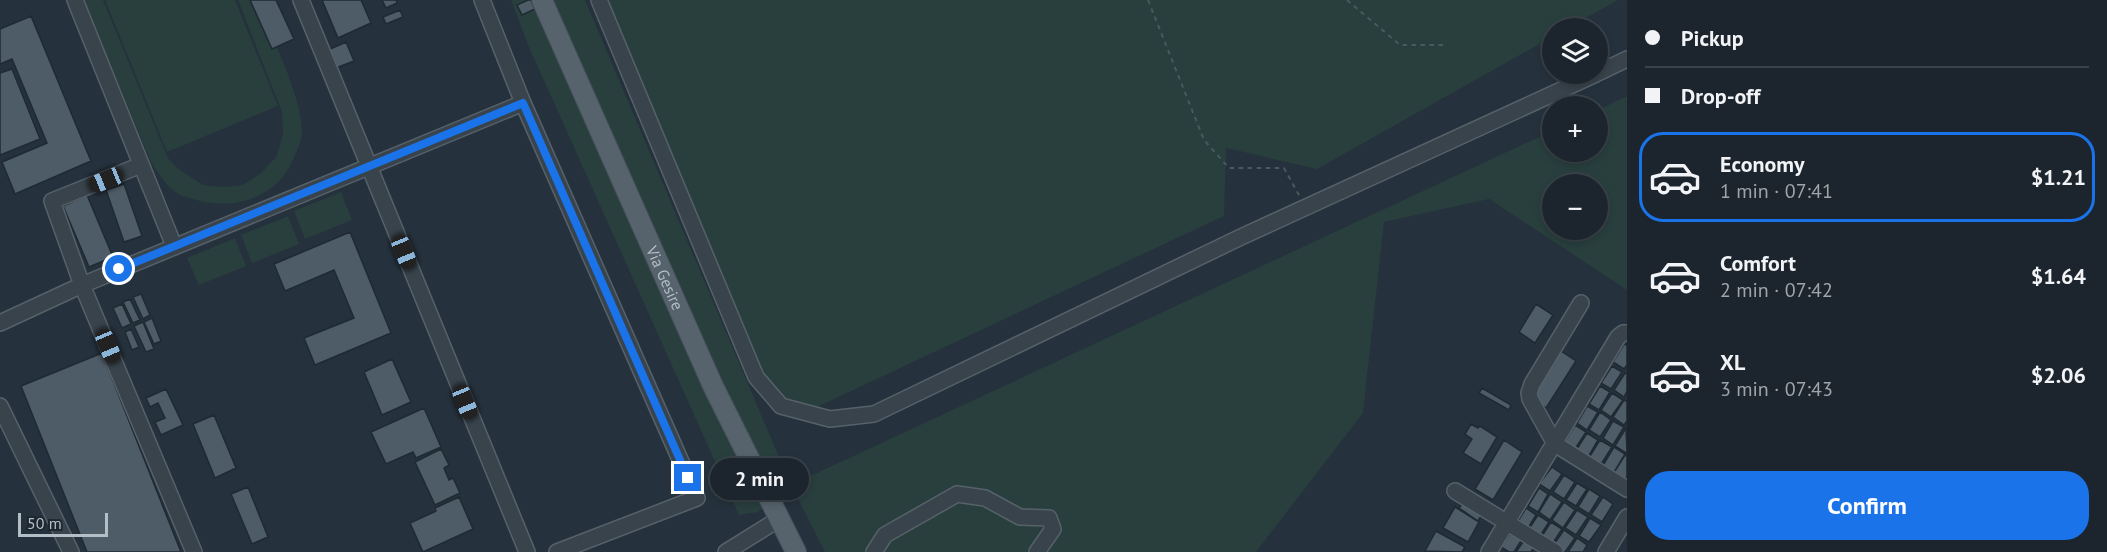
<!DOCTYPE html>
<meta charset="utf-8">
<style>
body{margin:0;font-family:"PT Sans",sans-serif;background:#293139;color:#f1f3f6;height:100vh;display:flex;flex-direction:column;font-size:22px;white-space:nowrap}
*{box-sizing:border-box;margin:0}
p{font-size:20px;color:#a0a5aa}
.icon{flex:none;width:33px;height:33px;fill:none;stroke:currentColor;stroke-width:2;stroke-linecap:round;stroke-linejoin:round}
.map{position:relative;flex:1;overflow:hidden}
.side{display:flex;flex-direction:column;background:#1c252d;width:480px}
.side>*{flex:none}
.guide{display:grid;align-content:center;height:132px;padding:0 18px;background:#1c252d}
.tools{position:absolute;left:1542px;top:18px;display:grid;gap:12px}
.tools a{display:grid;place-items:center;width:66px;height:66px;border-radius:50%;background:#1c252d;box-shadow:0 3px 9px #0003,0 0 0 2px #3a4249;font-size:30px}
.scale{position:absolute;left:18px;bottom:15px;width:90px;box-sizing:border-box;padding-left:6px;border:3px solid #b4bec7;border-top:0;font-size:16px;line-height:21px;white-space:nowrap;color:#b4bec7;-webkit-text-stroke:4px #1d2831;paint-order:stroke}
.end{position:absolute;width:27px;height:27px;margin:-14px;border:8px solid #1a73e8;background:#fff;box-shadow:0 0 0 3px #fff}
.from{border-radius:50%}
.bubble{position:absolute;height:42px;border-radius:21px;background:#1c252d;box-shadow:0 3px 9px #0003,0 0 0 2px #3a4249;font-size:20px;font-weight:600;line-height:42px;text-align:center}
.car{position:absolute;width:18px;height:36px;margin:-18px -9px;border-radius:8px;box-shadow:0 0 4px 2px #0007;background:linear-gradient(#222 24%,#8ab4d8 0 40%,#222 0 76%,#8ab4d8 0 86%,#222 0)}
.guide b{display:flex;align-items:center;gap:21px;height:57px;font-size:22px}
.guide b+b{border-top:2px solid #3a4249}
.guide i{width:15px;height:15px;background:#f1f3f6}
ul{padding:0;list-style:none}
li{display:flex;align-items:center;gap:18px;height:90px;margin:0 12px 9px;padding:0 6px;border:3px solid transparent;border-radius:24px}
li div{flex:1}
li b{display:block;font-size:22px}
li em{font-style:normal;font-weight:600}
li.current{border-color:#1a73e8}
li>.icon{width:54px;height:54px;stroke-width:1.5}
.button{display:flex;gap:12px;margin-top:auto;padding:12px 18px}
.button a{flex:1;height:69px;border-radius:24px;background:#1a73e8;color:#fff;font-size:24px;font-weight:600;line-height:69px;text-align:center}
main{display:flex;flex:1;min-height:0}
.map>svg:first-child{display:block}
.green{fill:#283f3e;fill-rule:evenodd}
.building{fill:#4e5c67;stroke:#1f2a33;stroke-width:1.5}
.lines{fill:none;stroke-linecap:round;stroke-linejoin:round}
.minor-casing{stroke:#56616a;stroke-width:18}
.major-casing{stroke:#414c55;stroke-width:22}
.path{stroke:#465b5b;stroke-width:2;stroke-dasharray:4.5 4.5;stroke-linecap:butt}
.minor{stroke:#38434c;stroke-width:15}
.major{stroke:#56626c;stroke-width:20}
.route{stroke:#1a73e8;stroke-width:8}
.labels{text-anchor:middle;stroke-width:5;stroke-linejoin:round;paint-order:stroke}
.street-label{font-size:16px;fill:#b4bec7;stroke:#1d2831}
</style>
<main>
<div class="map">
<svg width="1627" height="552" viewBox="0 0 1627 552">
<rect width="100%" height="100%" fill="#25313c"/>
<path class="green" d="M84,0H103L168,158L177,168L203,185L222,187L243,185L260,174L276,157L283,135L282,112L238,0H257C271,37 302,95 302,133C302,140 298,148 295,155C280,198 232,213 190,198C186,197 181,196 177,193C166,186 158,173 151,162Z
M105,0H235L278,106L167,152Z
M511,0H585L791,485L1552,131V152H1598V110L1627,96V290L1489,199L1384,222L1363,413L1256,552H825L791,485L758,512L739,515L528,45ZM1552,184H1598V230H1552Z
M602,0H1618L1568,28H1552V37L1317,169L1226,148L1224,216L800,415L751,369Z
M341,192L352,220L305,239L294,211Z
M288,216L299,244L252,263L241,235Z
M235,238L246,266L199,285L187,258Z"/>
<path class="building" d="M250,0H276L294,39L272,49Z
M322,0H361L371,23L338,38Z
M382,0H396L397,3L386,8Z
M528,0H531L535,9L522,15L517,5Z
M400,10L403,17L386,24L383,17Z
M31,16L91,161L15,194L2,162L47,143L12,59L0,64V29Z
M346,42L354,61L336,68L328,50Z
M12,69L40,139L0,155V73Z
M124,184L142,236L124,242L106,190Z
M87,195L113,257L89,267L63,206Z
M350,232L391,333L315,365L304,338L354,318L334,270L285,291L274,264Z
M141,294L150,315L143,319L133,297Z
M130,299L140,320L133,323L123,302Z
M122,304L131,324L122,328L113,308Z
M1536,304L1553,315L1535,343L1519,332Z
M152,318L161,341L154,344L144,322Z
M143,322L154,349L146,352L134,326Z
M131,329L139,347L132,350L125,332Z
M1624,344L1627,346V365L1624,369L1613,362Z
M1561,351L1576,361L1546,408L1531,398Z
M102,353L181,552H87L21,386Z
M392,359L411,402L382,415L364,372Z
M1612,366L1622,372L1611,389L1601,383Z
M1625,373L1627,374V391L1624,397L1614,390Z
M1600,386L1610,392L1599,410L1589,404Z
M1482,388L1511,405L1509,410L1479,393Z
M166,389L183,425L161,435L155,422L165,418L158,403L150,407L146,398Z
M1612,393L1623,400L1611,417L1601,410Z
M1624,400L1627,402V421L1624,425L1613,417Z
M1587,406L1598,412L1587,430L1577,423Z
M424,408L441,447L416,458L413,452L386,464L371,432Z
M1600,412L1611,420L1600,437L1589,430Z
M214,415L236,468L215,478L193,424Z
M1613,421L1624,427L1613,445L1603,438Z
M1471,424L1478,428L1480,426L1497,437L1481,464L1463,453L1472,439L1465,434Z
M1575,425L1586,432L1575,449L1564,443Z
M1626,428L1627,451L1626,453L1615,446Z
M1587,433L1598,440L1587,459L1575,452Z
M1504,440L1522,452L1493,500L1475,489Z
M1600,440L1612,447L1600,466L1588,459Z
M1614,447L1625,454L1613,474L1602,467Z
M441,449L449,465L444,468L449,480L453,478L460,493L435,505L415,462Z
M1625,455L1627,456V477L1624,482L1613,474Z
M1552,467L1562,474L1550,491L1539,484Z
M1564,475L1575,482L1564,499L1553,492Z
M1577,483L1587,489L1576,506L1566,500Z
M248,487L268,537L252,544L231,494Z
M1539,488L1548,494L1538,512L1528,506Z
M1589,489L1600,496L1589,514L1578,507Z
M1550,494L1562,502L1550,520L1539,512Z
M459,497L473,529L423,552L410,523L436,511L435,508Z
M1603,497L1613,504L1602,522L1591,515Z
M1564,502L1575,510L1563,528L1552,520Z
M1463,503L1481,516L1478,521L1459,508Z
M1455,507L1479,522L1468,542L1443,528Z
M1526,508L1536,515L1525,533L1515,526Z
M1577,510L1588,517L1576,535L1565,528Z
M1538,515L1549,522L1538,539L1527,532Z
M1590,518L1601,525L1589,542L1579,536Z
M1551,522L1562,529L1551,546L1540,539Z
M1513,529L1524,536L1514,552H1509L1501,547Z
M1564,530L1575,538L1565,552H1559L1552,547Z
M1436,531L1465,547L1462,552L1425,551Z
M1526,538L1536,544L1531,552H1516Z
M1577,538L1587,545L1583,552H1568Z"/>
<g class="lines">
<defs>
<path id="minor" d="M75,0L174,246
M301,0L527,552
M482,0L523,103L697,498L557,552
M599,0L756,377L781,406L830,419L874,414L1241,237L1596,74
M1598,73L1627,59
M141,165L52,201L82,285L194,552
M1581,303L1532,384L1529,393L1530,399L1555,444L1627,489
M0,323L82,285L523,103
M0,406L71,552
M1455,491L1555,552
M726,552L779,519
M874,552L885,535L957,494L985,498L1020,517L1049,518L1053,529L1037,552
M1489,552L1618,337L1623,333H1627
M1606,552L1627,517"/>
<g id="major">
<path id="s1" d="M542,0L713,386L796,552"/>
</g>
</defs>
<use href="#minor" class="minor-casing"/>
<use href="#major" class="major-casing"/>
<path class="path" d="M1148,0L1204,140L1229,168H1284L1300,197
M1347,0L1400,45H1447"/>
<use href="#minor" class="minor"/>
<use href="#major" class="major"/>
</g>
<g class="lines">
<path class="route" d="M119,269L523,103L688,478"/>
</g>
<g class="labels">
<g class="street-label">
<text dy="6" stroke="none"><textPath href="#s1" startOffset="304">Via Gesire</textPath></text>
</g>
</g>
</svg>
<div class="tools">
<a><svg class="icon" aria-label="layers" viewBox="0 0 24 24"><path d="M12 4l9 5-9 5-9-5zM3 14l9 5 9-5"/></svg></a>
<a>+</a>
<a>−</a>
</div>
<div class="scale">50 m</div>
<i class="end from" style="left:119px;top:269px"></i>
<i class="end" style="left:688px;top:478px"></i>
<div class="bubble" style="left:710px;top:458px;width:99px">2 min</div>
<i class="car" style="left:106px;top:180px;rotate:248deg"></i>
<i class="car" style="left:404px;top:252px;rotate:158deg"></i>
<i class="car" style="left:108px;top:346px;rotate:157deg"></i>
<i class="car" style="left:465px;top:402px;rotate:158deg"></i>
</div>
<section class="side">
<div class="guide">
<b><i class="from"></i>Pickup</b>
<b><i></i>Drop-off</b>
</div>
<ul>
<li class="current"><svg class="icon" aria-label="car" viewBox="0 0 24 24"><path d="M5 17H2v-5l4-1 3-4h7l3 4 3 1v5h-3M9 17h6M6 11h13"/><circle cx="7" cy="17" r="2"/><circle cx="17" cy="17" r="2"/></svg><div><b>Economy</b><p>1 min · 07:41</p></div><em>$1.21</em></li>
<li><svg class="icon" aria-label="car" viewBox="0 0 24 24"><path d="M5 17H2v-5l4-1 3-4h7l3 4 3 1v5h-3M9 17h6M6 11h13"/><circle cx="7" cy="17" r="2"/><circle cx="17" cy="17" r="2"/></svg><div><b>Comfort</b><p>2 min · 07:42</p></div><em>$1.64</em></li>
<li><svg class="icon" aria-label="car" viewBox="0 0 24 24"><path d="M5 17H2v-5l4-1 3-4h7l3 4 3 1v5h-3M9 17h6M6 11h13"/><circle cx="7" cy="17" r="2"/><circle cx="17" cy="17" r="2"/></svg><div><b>XL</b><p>3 min · 07:43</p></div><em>$2.06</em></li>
</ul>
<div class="button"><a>Confirm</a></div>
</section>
</main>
